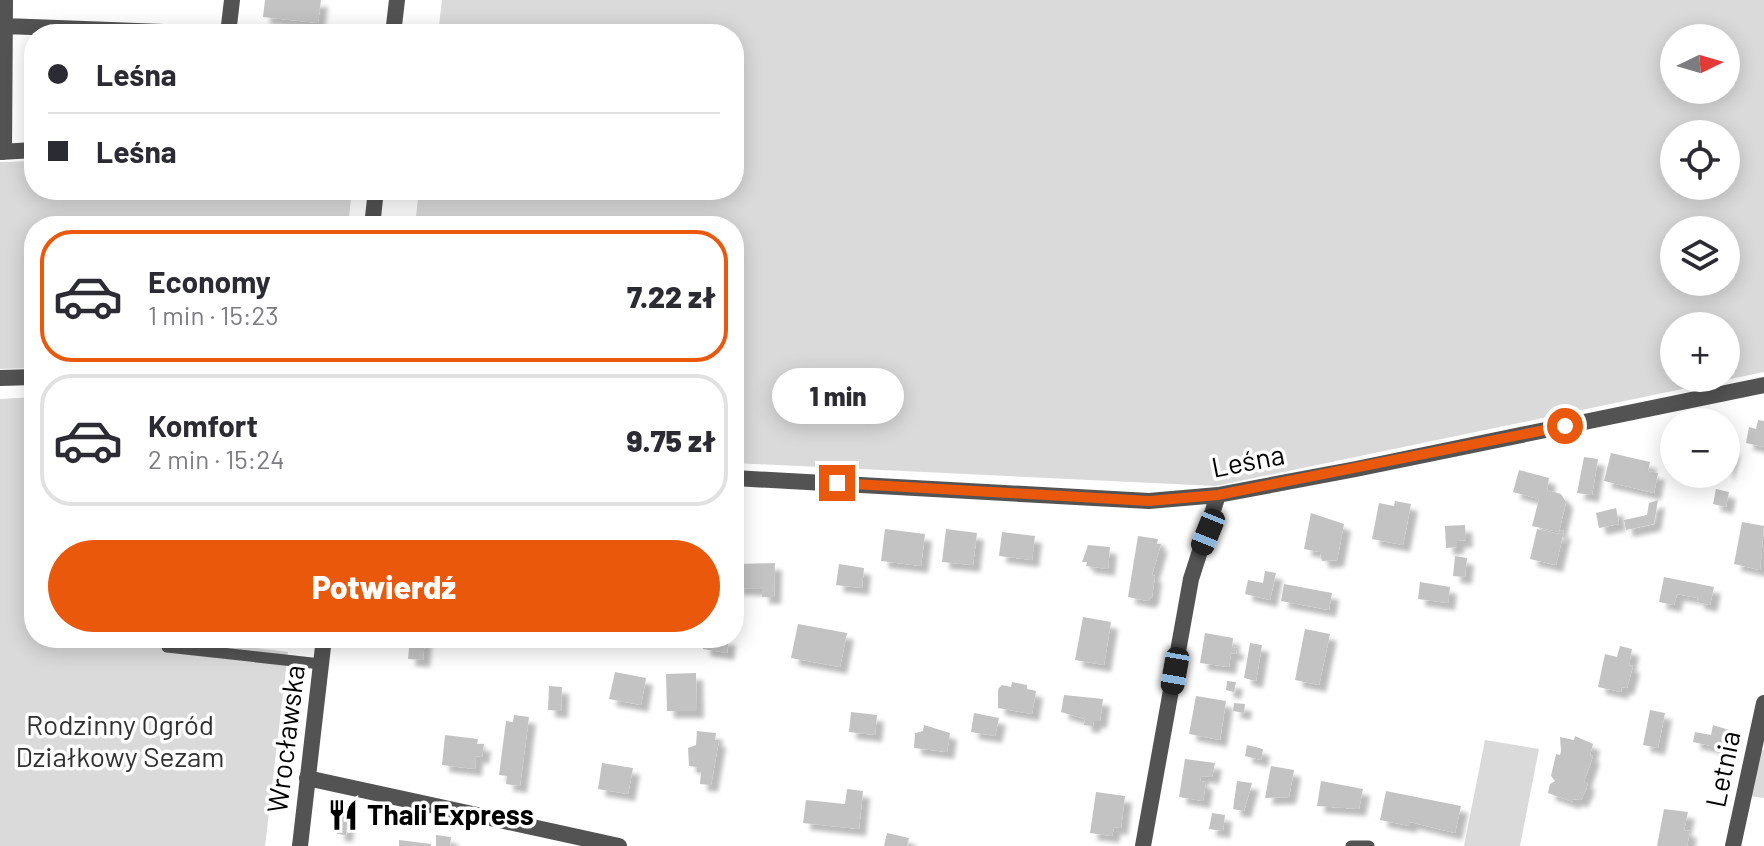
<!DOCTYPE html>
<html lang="pl">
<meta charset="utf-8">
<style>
body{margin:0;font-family:Barlow,sans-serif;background:#f7f7f7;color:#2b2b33;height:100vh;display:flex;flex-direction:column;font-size:30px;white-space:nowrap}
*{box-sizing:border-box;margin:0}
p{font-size:26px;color:#7c7c81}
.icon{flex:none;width:44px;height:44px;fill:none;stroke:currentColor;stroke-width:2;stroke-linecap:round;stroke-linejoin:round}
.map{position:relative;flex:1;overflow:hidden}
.sheet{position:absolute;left:24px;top:216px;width:720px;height:432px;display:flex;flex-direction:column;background:#fff;border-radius:32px;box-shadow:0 4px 20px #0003}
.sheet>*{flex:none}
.top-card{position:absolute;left:24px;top:24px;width:720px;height:176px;border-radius:32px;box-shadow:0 4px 20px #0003;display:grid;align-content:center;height:176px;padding:0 24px;background:#fff}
.needle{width:52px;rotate:85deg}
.controls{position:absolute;left:1660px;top:24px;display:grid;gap:16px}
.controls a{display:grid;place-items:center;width:80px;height:80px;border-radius:50%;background:#fff;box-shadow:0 4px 20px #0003;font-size:40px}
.end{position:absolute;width:36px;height:36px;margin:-18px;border:10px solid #ea580c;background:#fff;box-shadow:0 0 0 4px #fff}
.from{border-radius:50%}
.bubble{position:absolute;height:56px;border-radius:28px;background:#fff;box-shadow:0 4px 20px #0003;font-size:26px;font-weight:800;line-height:56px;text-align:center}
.car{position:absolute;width:24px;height:48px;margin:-24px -12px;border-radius:10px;box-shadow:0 0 6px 2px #0007;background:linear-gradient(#222 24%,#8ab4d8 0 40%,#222 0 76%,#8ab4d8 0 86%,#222 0)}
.top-card b{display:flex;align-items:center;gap:28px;height:76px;font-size:30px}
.top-card b+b{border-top:2px solid #e1e1e2}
.top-card i{width:20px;height:20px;background:#2b2b33}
ul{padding:14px 0 0;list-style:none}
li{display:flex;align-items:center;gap:24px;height:132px;margin:0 16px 12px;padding:0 8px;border:4px solid #e1e1e2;border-radius:32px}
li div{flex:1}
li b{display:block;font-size:30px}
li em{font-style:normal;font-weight:800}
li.active{border-color:#ea580c}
li>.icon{width:72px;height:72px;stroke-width:1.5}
.cta{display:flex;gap:16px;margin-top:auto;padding:16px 24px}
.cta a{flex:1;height:92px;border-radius:48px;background:#ea580c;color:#fff;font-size:32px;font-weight:800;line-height:92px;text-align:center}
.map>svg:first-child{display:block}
.green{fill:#dadada;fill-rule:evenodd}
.building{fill:#c3c3c3;filter:url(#shadow)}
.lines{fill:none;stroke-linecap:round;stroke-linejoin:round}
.service{stroke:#535353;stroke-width:11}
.minor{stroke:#535353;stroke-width:16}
.tertiary{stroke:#535353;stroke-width:16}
.route{stroke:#ea580c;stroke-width:10}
.labels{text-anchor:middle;stroke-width:7;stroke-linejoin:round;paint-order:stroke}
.street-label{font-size:28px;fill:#000;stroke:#fff}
.park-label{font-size:28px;fill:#313131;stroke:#fff}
.poi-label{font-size:28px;font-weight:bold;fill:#000;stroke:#fff;text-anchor:start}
</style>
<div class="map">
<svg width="1764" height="846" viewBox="0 0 1764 846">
<defs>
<filter id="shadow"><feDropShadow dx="7" dy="7" stdDeviation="2" flood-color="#0004"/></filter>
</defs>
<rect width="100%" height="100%" fill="#fff"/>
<path class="green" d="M442,0H1764V372L1216,486L734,463V226H415L419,190H734V34H438ZM1674,38H1726V90H1674ZM1674,134H1726V186H1674ZM1674,230H1726V282H1674ZM1674,326H1726V378H1674Z
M34,161V190H352L348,226H34V368L0,369V162Z
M34,397V638H173L288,652L265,846H0V399Z
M1485,740L1539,749L1520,846H1464Z
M1761,749L1764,750V798L1750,796Z"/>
<path class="building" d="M265,0H321L318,23L263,17Z
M1758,420L1764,421V447L1746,443L1749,427L1756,429Z
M1726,447L1733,448L1727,473H1726Z
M1611,453L1650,462L1648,471L1658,473L1654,493L1604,481Z
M1584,457L1598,459L1592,495L1577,493Z
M1519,470L1549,478L1547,490L1561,494L1566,502L1559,532L1532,526L1539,499L1513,492Z
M1716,489L1729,492L1726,507L1713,504Z
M1658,500L1654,524L1626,530L1624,520L1647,515L1649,503Z
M1395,501L1411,504L1403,545L1372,539L1379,503L1394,506Z
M1616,508L1619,524L1599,528L1596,513Z
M1311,513L1344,524L1337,560L1322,561L1320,552L1304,549Z
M1742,522L1764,526L1760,570L1734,564Z
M1465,525L1466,540L1457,541V547L1446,548L1445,526Z
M885,529L925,534L921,566L881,561Z
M946,529L977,533L973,565L942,562Z
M1537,529L1559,534L1560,530L1564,531L1556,565L1530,559Z
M1002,532L1035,536L1032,560L999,556Z
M1138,536L1158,539L1157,544H1161L1152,575L1155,576L1152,597L1148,601L1128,597Z
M1088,545L1110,547L1108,569L1086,566L1087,562H1082Z
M1455,556L1467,558L1465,577L1453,576Z
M775,563L774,597H762V589L735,588V564Z
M839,564L864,568L862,588L836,585Z
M1265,571L1276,573L1270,600L1245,594L1248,580L1263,583Z
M1664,577L1714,587L1710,605L1697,602L1698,598L1677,594L1674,605L1659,602Z
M1420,582L1450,587L1448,603L1418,599Z
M1284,584L1332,593L1329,610L1281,601Z
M1083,617L1111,622L1104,665L1075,660Z
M798,624L847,633L840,667L791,658Z
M1305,629L1330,634L1319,685L1295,680Z
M1205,633L1233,638L1232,647L1237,648L1236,654L1231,653L1229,667L1200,663Z
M410,638H425L423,660L408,659Z
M705,638H729L727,653L703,649Z
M1250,643L1262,645L1256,681L1244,678Z
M1620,646L1632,649L1629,665L1633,666L1627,688L1622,687L1621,692L1598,687L1605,654L1617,657Z
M615,672L646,678L641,705L609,699Z
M696,673L697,711H667L666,674Z
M1227,681L1236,682L1234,692L1226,690Z
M1012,682L1027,685V689L1036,691L1032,714L998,708V689L1002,685L1011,687Z
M549,686L562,687L561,711L548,710Z
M1064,695L1103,699L1100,721H1094L1093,726L1084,725L1085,719L1061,712Z
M1196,696L1226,701L1220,740L1189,734Z
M1234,703L1245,704L1244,713L1233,711Z
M1650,710L1665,713L1658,748L1643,745Z
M851,712L877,715L875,735L849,732Z
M974,713L999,718L995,736L971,732Z
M514,715L529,717L520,786L506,784L507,776L499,775L506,721L513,722Z
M924,725L950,733L947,752L914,748L915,733L923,731Z
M1713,725L1729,730L1725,749L1693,742L1695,732L1711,735Z
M697,731L716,733L715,740H719L711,785L700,784L701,772H697V767L689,766L688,748L696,745Z
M445,735L478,739L477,744H484L482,757L476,756L475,769L442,765Z
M1575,736L1593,744L1590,755L1593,756L1584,782H1588L1586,790L1581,800L1573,799V802L1548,793L1550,784L1555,781L1551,776L1556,754L1560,755L1561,751L1560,737L1574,740Z
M1247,745L1263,749L1261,760L1245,756Z
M1185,759L1215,763L1212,777L1201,776L1200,781L1206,782L1203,801L1179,797Z
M602,763L633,768L628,794L598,789Z
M1271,766L1294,770L1289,797L1265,798Z
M1237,781L1252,783L1244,811L1233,809Z
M1321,781L1363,789L1359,809L1317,806Z
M847,789L863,791L859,829L803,823L806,800L845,804Z
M1386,791L1461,806L1455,833L1410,822V826L1380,820Z
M1096,792L1125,796L1121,828L1114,827L1112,836L1090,833Z
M1664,809L1688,812L1684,830L1690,831L1687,846H1657Z
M340,812L348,813L346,835L337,834Z
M1212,813L1225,815L1223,831L1209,829Z
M887,833L909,838L907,846H884Z
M436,835L451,837L450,846H436Z
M399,840L431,844V846H399Z"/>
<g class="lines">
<path class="service" d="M167,647L321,664
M1351,846H1369"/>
<path class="minor" d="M5,26L216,34
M228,34L232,0
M0,152L34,150
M4,152L5,0
M0,378L34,377
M734,478L1149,501L1218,495L1356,469L1764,385
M307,778L619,846
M1143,846L1191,579L1218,495
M1733,846L1764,703"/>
<path class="tertiary" d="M393,34L397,0
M372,226L376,190
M300,846L324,638"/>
</g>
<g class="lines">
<path class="route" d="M837,483L1149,501L1218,495L1565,426"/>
</g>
<defs>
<symbol id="restaurant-bare" viewBox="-9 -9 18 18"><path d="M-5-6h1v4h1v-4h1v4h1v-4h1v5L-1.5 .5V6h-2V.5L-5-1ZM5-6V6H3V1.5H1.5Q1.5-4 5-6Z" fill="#000" stroke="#fff" stroke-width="2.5" paint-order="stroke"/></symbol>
</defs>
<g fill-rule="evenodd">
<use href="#restaurant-bare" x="321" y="793" width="44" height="44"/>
</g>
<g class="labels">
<g class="street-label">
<text transform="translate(1248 461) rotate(-11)" y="10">Leśna</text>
<text transform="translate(286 739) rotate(-83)" y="10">Wrocławska</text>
<text transform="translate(1723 769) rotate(-78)" y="10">Letnia</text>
</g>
<g class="park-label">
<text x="120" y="735">Rodzinny Ogród<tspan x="120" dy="32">Działkowy Sezam</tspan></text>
</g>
<g class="poi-label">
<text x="367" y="825">Thali Express</text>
</g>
</g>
</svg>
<div class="controls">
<a><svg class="needle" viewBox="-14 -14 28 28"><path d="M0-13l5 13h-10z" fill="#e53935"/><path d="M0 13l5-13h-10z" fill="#7c7c81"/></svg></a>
<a><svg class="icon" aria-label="locate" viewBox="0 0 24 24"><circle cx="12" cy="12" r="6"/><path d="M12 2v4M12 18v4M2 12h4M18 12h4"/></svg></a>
<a><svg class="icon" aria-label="layers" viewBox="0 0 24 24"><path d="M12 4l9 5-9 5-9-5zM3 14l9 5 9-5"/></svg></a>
<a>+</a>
<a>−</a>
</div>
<i class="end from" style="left:1565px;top:426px"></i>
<i class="end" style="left:837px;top:483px"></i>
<div class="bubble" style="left:772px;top:368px;width:132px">1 min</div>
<i class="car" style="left:1208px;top:532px;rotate:202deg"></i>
<i class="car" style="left:1175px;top:671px;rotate:190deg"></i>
<div class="top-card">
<b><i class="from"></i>Leśna</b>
<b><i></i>Leśna</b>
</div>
<section class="sheet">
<ul>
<li class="active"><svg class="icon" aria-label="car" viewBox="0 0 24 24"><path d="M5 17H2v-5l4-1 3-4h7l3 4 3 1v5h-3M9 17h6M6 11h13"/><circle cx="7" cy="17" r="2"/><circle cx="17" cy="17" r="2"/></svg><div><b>Economy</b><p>1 min · 15:23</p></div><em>7.22 zł</em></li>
<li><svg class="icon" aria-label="car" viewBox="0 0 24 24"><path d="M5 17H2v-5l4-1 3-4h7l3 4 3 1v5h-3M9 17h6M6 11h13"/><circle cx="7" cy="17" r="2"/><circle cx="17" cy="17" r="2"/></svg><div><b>Komfort</b><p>2 min · 15:24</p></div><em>9.75 zł</em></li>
</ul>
<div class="cta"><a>Potwierdź</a></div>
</section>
</div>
